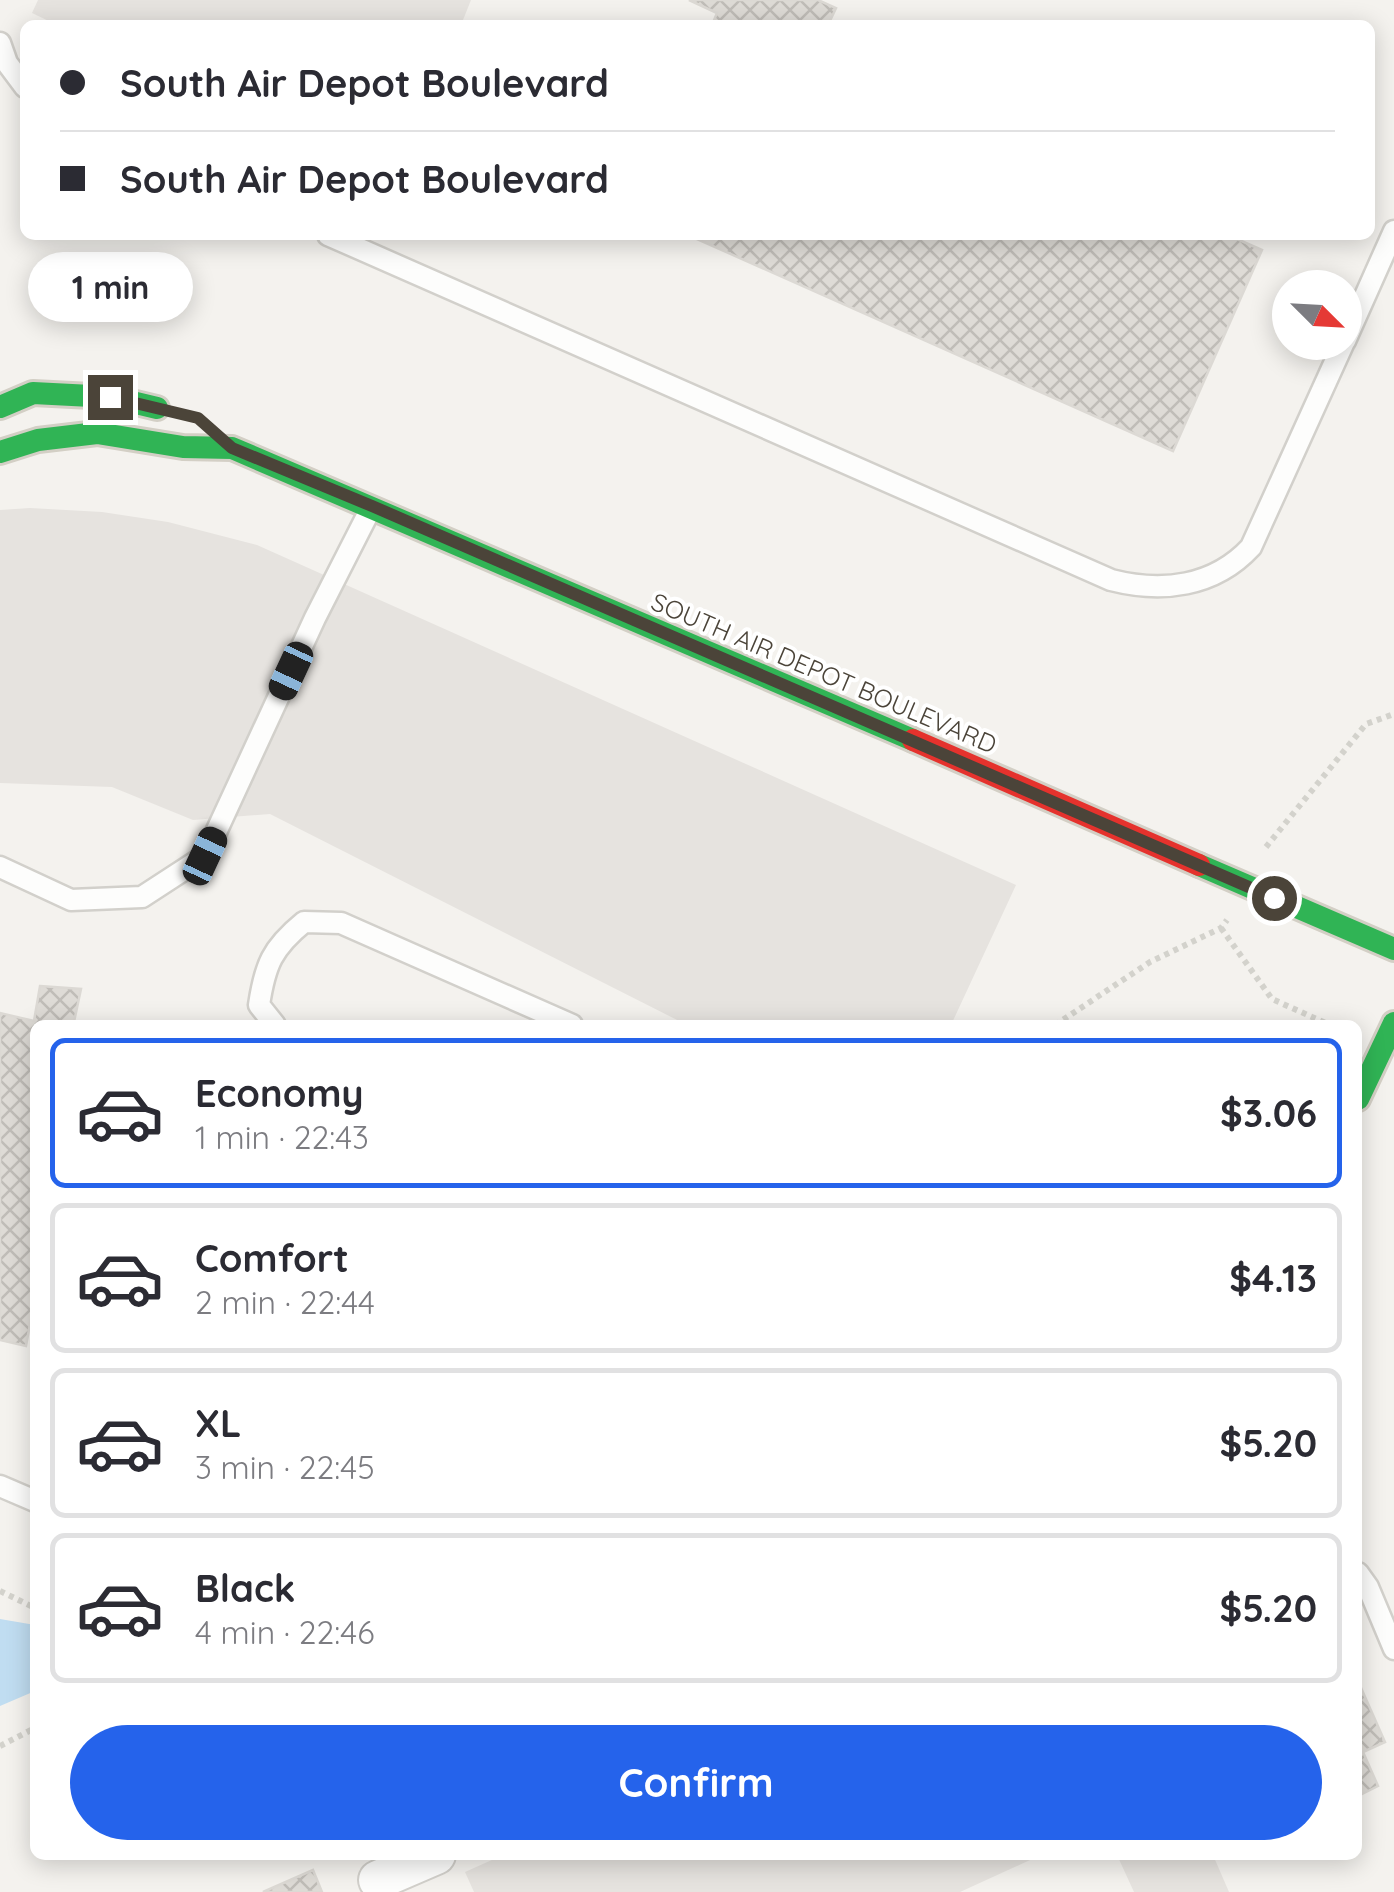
<!DOCTYPE html>
<meta charset="utf-8">
<style>
body{margin:0;font-family:Quicksand,sans-serif;background:#f7f7f7;color:#2b2b33;height:100vh;display:flex;flex-direction:column;font-size:38px;white-space:nowrap}
*{box-sizing:border-box;margin:0}
p{font-size:32px;color:#7c7c81}
.icon{flex:none;width:55px;height:55px;fill:none;stroke:currentColor;stroke-width:2;stroke-linecap:round;stroke-linejoin:round}
.map{position:relative;flex:1;overflow:hidden}
.side{position:absolute;left:30px;top:1020px;width:1332px;height:840px;display:flex;flex-direction:column;background:#fff;border-radius:15px;box-shadow:0 5px 25px #0003}
.side>*{flex:none}
.guide{position:absolute;left:20px;top:20px;width:1355px;height:220px;border-radius:15px;box-shadow:0 5px 25px #0003;display:grid;align-content:center;height:220px;padding:0 40px;background:#fff}
.needle{width:65px;rotate:114deg}
.tools{position:absolute;left:1272px;top:270px;display:grid;gap:20px}
.tools a{display:grid;place-items:center;width:90px;height:90px;border-radius:50%;background:#fff;box-shadow:0 5px 25px #0003;font-size:50px}
.end{position:absolute;width:45px;height:45px;margin:-22px;border:12px solid #4b4439;background:#fff;box-shadow:0 0 0 5px #fff}
.from{border-radius:50%}
.bubble{position:absolute;height:70px;border-radius:35px;background:#fff;box-shadow:0 5px 25px #0003;font-size:32px;font-weight:700;line-height:70px;text-align:center}
.car{position:absolute;width:30px;height:60px;margin:-30px -15px;border-radius:12px;box-shadow:0 0 8px 2px #0007;background:linear-gradient(#222 24%,#8ab4d8 0 40%,#222 0 76%,#8ab4d8 0 86%,#222 0)}
.guide b{display:flex;align-items:center;gap:35px;height:95px;font-size:38px}
.guide b+b{border-top:2px solid #e1e1e2}
.guide i{width:25px;height:25px;background:#2b2b33}
ul{padding:18px 0 0;list-style:none}
li{display:flex;align-items:center;gap:30px;height:150px;margin:0 20px 15px;padding:0 20px;border:5px solid #e1e1e2;border-radius:15px}
li div{flex:1}
li b{display:block;font-size:38px}
li em{font-style:normal;font-weight:700}
li.current{border-color:#2563eb}
li>.icon{width:90px;height:90px;stroke-width:1.5}
.action{display:flex;gap:20px;margin-top:auto;padding:20px 40px}
.action a{flex:1;height:115px;border-radius:60px;background:#2563eb;color:#fff;font-size:40px;font-weight:700;line-height:115px;text-align:center}
.map>svg:first-child{display:block}
.parking{fill:#e6e3df}
.water{fill:#c0ddf1}
.building{fill:url(#building-cross-hatch);stroke:#dcd9d4;stroke-width:2.5}
.lines{fill:none;stroke-linecap:round;stroke-linejoin:round}
.lane-casing{stroke:#d2d0cb;stroke-width:25}
.street-casing{stroke:#d2d0cb;stroke-width:42}
.fast-casing{stroke:#d3cfc5;stroke-width:28}
.jam-casing{stroke:#d3cfc5;stroke-width:28}
.path{stroke:#d3d2cc;stroke-width:6;stroke-dasharray:5 5;stroke-linecap:butt}
.lane{stroke:#fdfdfc;stroke-width:20}
.street{stroke:#fdfdfc;stroke-width:38}
.fast{stroke:#30b455;stroke-width:22}
.jam{stroke:#e5322d;stroke-width:22}
.route{stroke:#4b4439;stroke-width:12}
.labels{text-anchor:middle;stroke-width:8;stroke-linejoin:round;paint-order:stroke}
.street-label{font-size:25px;fill:#4b4439;stroke:#fff}
</style>
<div class="map">
<svg width="1394" height="1892" viewBox="0 0 1394 1892">
<defs>
<pattern id="building-cross-hatch" width="8" height="8" patternUnits="userSpaceOnUse" patternTransform="scale(2.5)"><rect width="8" height="8" fill="#dedbd6"/><path d="M0 0l8 8M0 8l8-8" fill="none" stroke="#c0bdb8"/></pattern>
</defs>
<rect width="100%" height="100%" fill="#f4f2ee"/>
<path class="parking" d="M38,0H471L461,25H57L32,13Z
M30,508L102,512L168,522L257,545L1016,885L951,1025H687L270,814L193,820L112,787L0,783V510Z
M503,1855H1041L960,1892H474L465,1872Z
M1117,1855H1213L1229,1892H1134Z"/>
<path class="water" d="M0,1619L35,1625V1691L0,1706Z"/>
<path class="building" d="M689,0H818L836,8L828,25H712L717,13Z
M688,235H1228L1262,250L1173,451Z
M40,986L81,989L74,1022L87,1025H35V1313H32L26,1346L0,1340V1013L34,1021Z
M1358,1681L1385,1742L1363,1752L1378,1786L1358,1796Z
M313,1870L322,1892H263Z"/>
<g class="lines">
<defs>
<path id="lane" d="M0,43L7,63L25,87
M328,235L1111,580C1162,593 1214,587 1251,547L1344,342
M1345,341L1394,231
M0,867L71,900L142,897L205,856L315,618L371,508
M275,1025L259,1005C265,965 272,948 304,922L341,923L572,1025
M0,1486L35,1501
M1358,1573L1368,1587L1394,1649"/>
<path id="street" d="M378,1880L436,1855"/>
<path id="fast" d="M0,407L33,393L111,397L157,408
M0,452L38,440L97,433L183,447L232,448L913,740
M1199,865L1394,949
M1358,1099L1394,1023"/>
<path id="jam" d="M913,740L1199,865"/>
</defs>
<use href="#lane" class="lane-casing"/>
<use href="#street" class="street-casing"/>
<use href="#fast" class="fast-casing"/>
<use href="#jam" class="jam-casing"/>
<path class="path" d="M1266,847L1366,724L1394,714
M1221,928L1272,999L1330,1025
M1055,1025L1150,962L1221,928L1227,920
M0,1591L35,1608
M0,1746L35,1728"/>
<use href="#lane" class="lane"/>
<use href="#street" class="street"/>
<use href="#fast" class="fast"/>
<use href="#jam" class="jam"/>
</g>
<g class="lines">
<path class="route" d="M110,397L198,418L232,448L372,506L1274,898"/>
</g>
<g class="labels">
<g class="street-label">
<text transform="translate(824 673) rotate(23)" y="9">SOUTH AIR DEPOT BOULEVARD</text>
</g>
</g>
</svg>
<div class="tools">
<a><svg class="needle" viewBox="-14 -14 28 28"><path d="M0-13l5 13h-10z" fill="#e53935"/><path d="M0 13l5-13h-10z" fill="#7c7c81"/></svg></a>
</div>
<i class="end from" style="left:1274px;top:898px"></i>
<i class="end" style="left:110px;top:397px"></i>
<div class="bubble" style="left:28px;top:252px;width:165px">1 min</div>
<i class="car" style="left:291px;top:671px;rotate:205deg"></i>
<i class="car" style="left:205px;top:856px;rotate:25deg"></i>
<div class="guide">
<b><i class="from"></i>South Air Depot Boulevard</b>
<b><i></i>South Air Depot Boulevard</b>
</div>
<section class="side">
<ul>
<li class="current"><svg class="icon" aria-label="car" viewBox="0 0 24 24"><path d="M5 17H2v-5l4-1 3-4h7l3 4 3 1v5h-3M9 17h6M6 11h13"/><circle cx="7" cy="17" r="2"/><circle cx="17" cy="17" r="2"/></svg><div><b>Economy</b><p>1 min · 22:43</p></div><em>$3.06</em></li>
<li><svg class="icon" aria-label="car" viewBox="0 0 24 24"><path d="M5 17H2v-5l4-1 3-4h7l3 4 3 1v5h-3M9 17h6M6 11h13"/><circle cx="7" cy="17" r="2"/><circle cx="17" cy="17" r="2"/></svg><div><b>Comfort</b><p>2 min · 22:44</p></div><em>$4.13</em></li>
<li><svg class="icon" aria-label="car" viewBox="0 0 24 24"><path d="M5 17H2v-5l4-1 3-4h7l3 4 3 1v5h-3M9 17h6M6 11h13"/><circle cx="7" cy="17" r="2"/><circle cx="17" cy="17" r="2"/></svg><div><b>XL</b><p>3 min · 22:45</p></div><em>$5.20</em></li>
<li><svg class="icon" aria-label="car" viewBox="0 0 24 24"><path d="M5 17H2v-5l4-1 3-4h7l3 4 3 1v5h-3M9 17h6M6 11h13"/><circle cx="7" cy="17" r="2"/><circle cx="17" cy="17" r="2"/></svg><div><b>Black</b><p>4 min · 22:46</p></div><em>$5.20</em></li>
</ul>
<div class="action"><a>Confirm</a></div>
</section>
</div>
